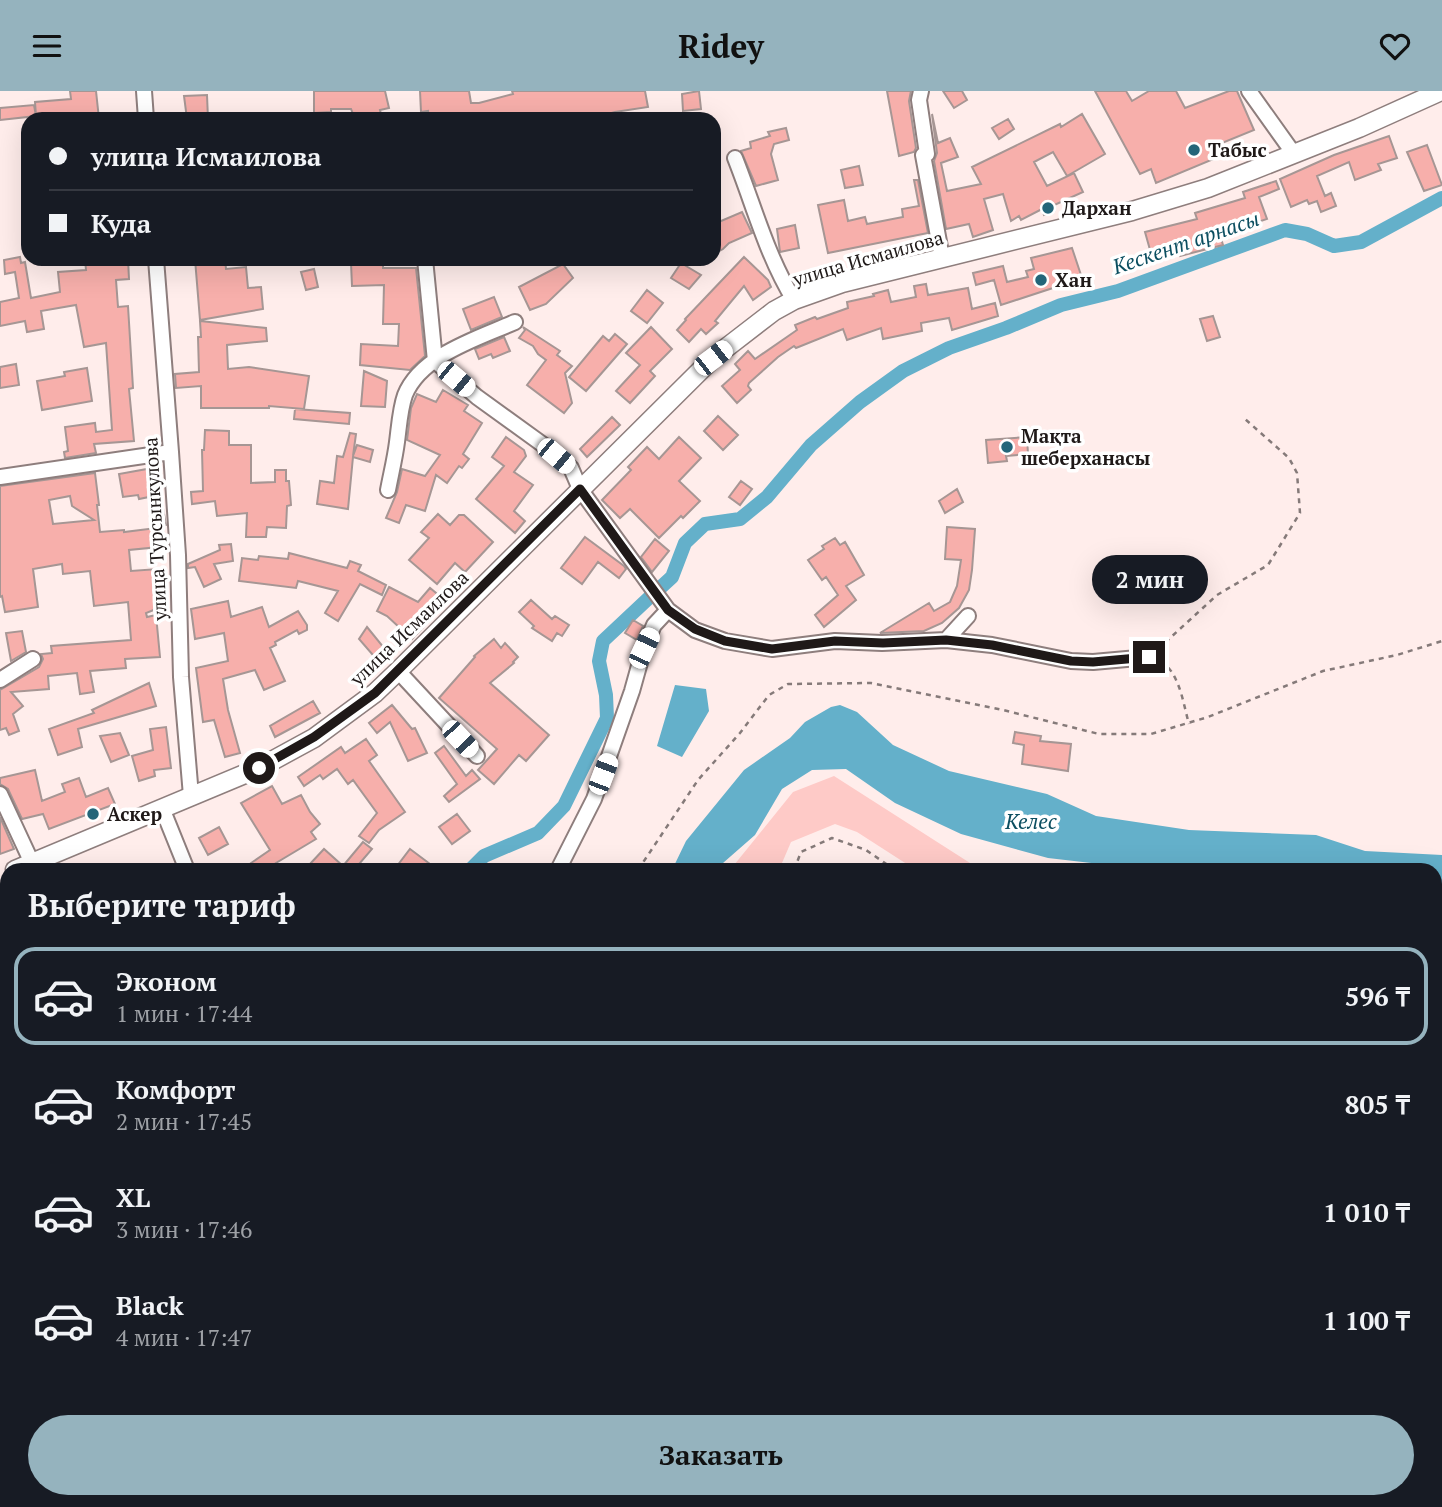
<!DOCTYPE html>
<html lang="ru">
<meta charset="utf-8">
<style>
body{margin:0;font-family:"PT Serif",serif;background:#20242c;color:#f1f3f6;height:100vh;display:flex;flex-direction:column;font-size:26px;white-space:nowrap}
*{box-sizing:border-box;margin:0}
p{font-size:23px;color:#9ea1a6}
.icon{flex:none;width:38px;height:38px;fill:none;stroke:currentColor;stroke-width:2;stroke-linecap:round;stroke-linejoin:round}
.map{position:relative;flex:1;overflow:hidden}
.side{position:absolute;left:0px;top:772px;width:1442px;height:646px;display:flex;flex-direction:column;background:#171b24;border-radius:21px 21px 0 0;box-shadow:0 7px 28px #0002}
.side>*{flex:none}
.banner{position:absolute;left:21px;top:21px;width:700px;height:154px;border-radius:21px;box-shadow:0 7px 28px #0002;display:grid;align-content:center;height:154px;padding:0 28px;background:#171b24}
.end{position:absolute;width:32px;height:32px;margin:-16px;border:9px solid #1f1918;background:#fff;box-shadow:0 0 0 4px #fff}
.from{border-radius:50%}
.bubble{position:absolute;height:49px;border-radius:24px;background:#171b24;box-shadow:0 7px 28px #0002;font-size:23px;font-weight:700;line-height:49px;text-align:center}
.car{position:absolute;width:21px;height:42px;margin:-21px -10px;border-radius:9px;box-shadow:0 0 5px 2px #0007;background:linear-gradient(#fff 24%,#345 0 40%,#fff 0 76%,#345 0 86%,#fff 0)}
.banner b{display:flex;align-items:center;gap:24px;height:66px;font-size:26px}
.banner b+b{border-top:2px solid #363941}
.banner i{width:18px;height:18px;background:#f1f3f6}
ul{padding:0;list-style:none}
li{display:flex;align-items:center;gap:21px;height:98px;margin:0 14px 10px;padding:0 14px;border:4px solid transparent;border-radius:21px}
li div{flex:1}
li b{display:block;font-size:26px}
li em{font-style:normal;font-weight:700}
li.current{border-color:#95b3be}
li>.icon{width:63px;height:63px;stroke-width:1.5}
h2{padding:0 28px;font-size:32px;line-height:84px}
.action{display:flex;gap:14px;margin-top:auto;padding:14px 28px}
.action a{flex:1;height:80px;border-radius:42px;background:#95b3be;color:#111;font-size:28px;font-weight:700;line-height:80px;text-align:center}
header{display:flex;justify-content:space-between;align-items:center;height:91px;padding:0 28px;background:#95b3be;color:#111;font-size:32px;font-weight:700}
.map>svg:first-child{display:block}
.built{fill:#fadfdd}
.green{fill:#fecac7}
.water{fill:#64b0ca}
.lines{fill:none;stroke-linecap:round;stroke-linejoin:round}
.canal{stroke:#64b0ca;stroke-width:14}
.building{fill:#f7afab;stroke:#a69694;stroke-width:2;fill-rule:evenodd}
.minor-casing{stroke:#8e7e7d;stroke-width:18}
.major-casing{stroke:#8e7e7d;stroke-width:21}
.path{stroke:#857a79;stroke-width:2.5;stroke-dasharray:5 5;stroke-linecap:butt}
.minor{stroke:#fff;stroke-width:14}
.major{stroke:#fff;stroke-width:18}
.route{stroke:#1f1918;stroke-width:9}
.poi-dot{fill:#246579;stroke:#fff;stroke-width:2.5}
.labels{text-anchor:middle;stroke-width:7;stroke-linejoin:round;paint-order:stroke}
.poi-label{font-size:19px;font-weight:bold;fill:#1f1918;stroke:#fff;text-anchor:start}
.street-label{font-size:19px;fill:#1f1918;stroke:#fff}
.water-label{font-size:21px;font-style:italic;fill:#0b4e60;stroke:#fff}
</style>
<header><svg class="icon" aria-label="menu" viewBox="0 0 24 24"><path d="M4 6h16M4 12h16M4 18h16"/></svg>Ridey<svg class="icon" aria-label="heart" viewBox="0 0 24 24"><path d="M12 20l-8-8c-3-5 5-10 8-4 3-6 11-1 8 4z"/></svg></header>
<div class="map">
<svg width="1442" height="1416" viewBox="0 0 1442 1416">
<rect width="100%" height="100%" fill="#ffedeb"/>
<path class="built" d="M466,1410L475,1416H301L299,1411Z"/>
<path class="green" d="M834,685L981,779H916L857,741L835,733L791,751L779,779H730L793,701Z
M7,979V1331H0V984Z
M1018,1411L1019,1416H835L823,1411Z"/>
<path class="water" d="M675,594L706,598L709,620L682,666L657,655Z
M840,614L857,621L893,654L949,680L1047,703L1096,725L1189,739L1316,744L1365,760L1442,764V838L1435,836V779H1152L1048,767L961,743L895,712L846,678L812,679L782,698L755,744L715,779H672L686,750L744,679L790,647L805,631L831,616Z
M794,1410L804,1416H701L693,1411Z"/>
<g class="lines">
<path class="canal" d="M660,497L672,486L685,452L705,433L740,428L767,406L811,354L860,311L903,280L949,257L1006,237L1061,214L1118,200L1285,139L1307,143L1334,155L1361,151L1442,107
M470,779L484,765L538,742L564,715L607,627L606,604L599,570L603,550L652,504
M0,1348L7,1357"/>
</g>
<path class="building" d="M70,0H96L99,28H67L66,22L36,25L35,11L71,8Z
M314,0H385L389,17L380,19L382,28H355L351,18H331V21L314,22Z
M420,0H469L471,12H479L513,3L512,0H645L648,16L615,21L590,28H489L488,25L470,28H429L428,20L421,21Z
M699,0L701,18L683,20L682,3Z
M887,0H911L909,10L916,57L914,61L899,65Z
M943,0H962L967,9L954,17Z
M1095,0H1126L1132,10L1149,0H1176L1185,17L1229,0H1237L1254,39L1212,56L1216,67L1156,92L1151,78L1140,83Z
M207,4L208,28H187L184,5Z
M34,14L36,25L0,29V17Z
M932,23L938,52L950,47L958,66L941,72L947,100L981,93L972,76L1060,33L1061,36L1082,23L1105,63L1067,85L1053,61L1034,71L1047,95L1074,82L1083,101L1052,115L1054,120L1044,124L1042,118L1021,129L1019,125L1011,130L1003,103L984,108L993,139L973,146L969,133L946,138L934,70L937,62Z
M1008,28L1014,38L999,48L992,37Z
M786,37L789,49L774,53L771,63L778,89L756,95L741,60L751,57L750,51L770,45L768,41Z
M1389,45L1397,67L1378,73L1381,79L1355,89L1349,71L1317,85L1325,105L1331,102L1336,115L1321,121L1317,110L1309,113L1307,109L1291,116L1280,88L1334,64Z
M1427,54L1442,94L1424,100L1407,61Z
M859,75L863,94L845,97L841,79Z
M914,89H918L928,142L828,162L818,114L844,109L848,130L865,126L867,133L903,126L902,118L919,115Z
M1276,90L1279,98L1259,106L1267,128L1220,144L1223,154L1180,165L1178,159L1152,166L1145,141L1197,128L1195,122L1245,107L1243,101Z
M742,121L752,142L729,152L723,158L714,163V133Z
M795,134L799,157L780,161L777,138Z
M1072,157L1081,184L1061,190L1062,194L1001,214L994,189L976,194L973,182L1003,175L1007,191L1028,186L1026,180L1034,178L1031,167Z
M20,166L21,172L25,171L31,207L60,201L58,181L86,179L85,168H128L129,188L116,189L118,216L128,215L133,297L129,298L134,350L94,353L96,362L65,367L64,361L68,360L65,336L95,332L96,341L112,339L106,252L84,256L76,214L41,220L44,238L27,241L25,230L0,235V211L19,207L15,181L5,183L4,169Z
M744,166L768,189L771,196L753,209L744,195L715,230L718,232L706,243L701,238L689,251L677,239L686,229L685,228Z
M195,168H225L226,178L246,176L248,197L261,196L263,218L200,229Z
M383,171V177H416L425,265L410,279L360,274L361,253L398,255L399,233H383L384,194L352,195L351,172Z
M681,172L701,184L689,198L671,187Z
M563,173L573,187L546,213L530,219L519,196Z
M314,178L318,196L306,199L301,181Z
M926,193L928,204L968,197L972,218L995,212L998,225L952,239L949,227L921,232L922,240L883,248L881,237L847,249L843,238L796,257L794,255L778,266L749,292L748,295L751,299L737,312L722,295L740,279L735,273L748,260L755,268L797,239L795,234L815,226L817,228L848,217L847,211L874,205L873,203L888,199L891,211L916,206L914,195Z
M647,199L663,212L647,232L631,220Z
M494,206L502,226L471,239L463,218Z
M1213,225L1220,246L1207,250L1200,228Z
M200,230L266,237L267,250L227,254L228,278L249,276L309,285L304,318L269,315V317H201V295L176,297L175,283L199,281L198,246H201Z
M523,236L560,260L557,264L572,275L565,282L572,312L564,322L527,294L546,269L538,263L533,255L519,247L525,239Z
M651,236L672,258L650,280L655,285L630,312L616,300L640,274L626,262Z
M615,243L627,253L586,300L569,286L603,245L609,250Z
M504,246L510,260L493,267L491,263L479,268L475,258Z
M16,273L19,294L0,297V276Z
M87,277L92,310L42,319L37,290L65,285L64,281Z
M364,280L387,290L385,316L361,315Z
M443,299L468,314L464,320L482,332L463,363L469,368L462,377L459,375L447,392L436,384L425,420L406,414L399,432L386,427L397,401L402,378L425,385L440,364L407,349L411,317L417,303L436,311Z
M295,318L350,322L349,333L294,328Z
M718,325L738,344L723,359L704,340Z
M612,326L620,334L587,366L580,358Z
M205,339L229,340V354H251V392L275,391V379H286V390H289L291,414L287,415L286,437L267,436L266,446H246L247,422L217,425L215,410L192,413L191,401L203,400L202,359H204Z
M350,342L356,343L353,365L357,354L373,359L370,371L353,366L348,418L317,413L320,390L334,392L337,365L343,366Z
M506,346L524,359L526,365L514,381L533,394L514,420L525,430L515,442L476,408L504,375L492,366Z
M679,346L701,367L679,390L700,410L683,427L681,425L659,447L630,418L620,427L602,409L631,379L628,376L647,356L659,368Z
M1027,346L1028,363L1006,365L1007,370L988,372L986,349Z
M147,378L151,402L160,400L166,434L155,436L149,406L139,408L138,404L123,406L119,383Z
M95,382L99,414H97L100,441L124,439V441L156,437L159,456L129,459L131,480L158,478L160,504L154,505L156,518L146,522L147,526L156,524L160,566L125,568L126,577L90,580L94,601L80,603L77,582L48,585L49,598L11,601L23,615L13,623L19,640L9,644L6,637L0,639V599L39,576L43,568L41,563L52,562L51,555L131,549L128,511L94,515L90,480L63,483L62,473L33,478L38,516L5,521L2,505L0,506V395ZM70,405L72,415L94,429L53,433L49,409Z
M741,390L752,398L740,414L729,406Z
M957,398L963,411L945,422L939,410Z
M438,423L450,434L459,424H464L493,451L465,481L455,472L437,493L409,469L429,447L421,441Z
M947,436L975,438L972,479L969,499L959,517L942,532L924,540L880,542L929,512L934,520L950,511L957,495L961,469L945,468Z
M585,446L624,475L626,478L619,487L598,471L582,493L561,477Z
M835,447L840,454L845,451L864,484L846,495L856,509L824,536L815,524L838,504L826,486L822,489L808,469L824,458L822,455Z
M655,448L669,460L652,481L641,466Z
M231,453L233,470L214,473L221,488L204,496L195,476L188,477V473L220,459L219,454Z
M289,462L347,477L350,470L361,474L358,480L386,494L382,504L360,493L338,530L325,522L338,500L298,490L296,497L239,490L242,467L258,469L259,465L288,468Z
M1116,481L1119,495L1109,497L1106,483Z
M389,496L418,511L430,497L447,511L412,548L387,525L377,520Z
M531,509L552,528L555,525L569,534L562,545L557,542L552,550L532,537L534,535L519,521Z
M228,510L231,526L262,516L269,536L298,520L307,534V539L299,543L297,539L275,551L276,554L270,557L285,590L264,599L255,579L223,588L228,619L240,662L225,666L214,629L203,631L196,577L228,570L224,542L195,548L191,518Z
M633,529L643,535L637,549L625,542Z
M367,536L389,563L379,571L359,548Z
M22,540L26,561L11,570L6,542Z
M494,548L501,557L505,552L518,566L513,571L514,572L490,592L549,644L526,670L519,664L494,693L478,679L497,658L439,607L475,566L474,565Z
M149,592L156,615L78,638L82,656L58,664L49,638L94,622L92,619Z
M313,610L320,622L275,646L270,635Z
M392,614L412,638L415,637L427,662L408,670L390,631L377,642L369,632Z
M166,636L171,677L154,679L155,685L139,690L132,665L153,659L150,638Z
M1015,641L1041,645L1040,650L1071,653L1068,680L1022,673L1024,654L1013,652Z
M120,642L129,664L111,671L100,645Z
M366,648L377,664L369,670L405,721L379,739L369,752L359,745L377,722L353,689L348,693L337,678L323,688L320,684L304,695L298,686L341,656L345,662Z
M444,655L466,685L472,679L480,688L449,711L444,705L457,693L435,662Z
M35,679L42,710L65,701L62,693L79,687L86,706L108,697L115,713L49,738L43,723L22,728L8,698L0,693V687Z
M272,695L282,713L301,704L310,721L320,733L311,741L316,748L276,772L281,779H241L270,759L241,712Z
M457,723L470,740L452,753L439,736Z
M0,726L14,758L0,763Z
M219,736L228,753L208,764L199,747Z
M363,751L372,758L354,779H317L310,773L324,758L343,775Z
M410,758L438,779H394Z"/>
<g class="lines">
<defs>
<path id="minor" d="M144,0L146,28
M921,0L919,9L927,63L923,64L942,167
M1249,0L1294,63
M735,67C754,115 767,165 794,209
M156,168L171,361L178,464L181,586L191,705
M425,168L435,270L477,306L542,353L571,377L580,398L668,519L695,539L725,550L772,558L835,550L882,552L946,549L992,554L1071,570L1093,571L1149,566
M0,386L171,361
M388,399C391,383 395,367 397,351C399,336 400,318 405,304C421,264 479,247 515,231
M946,549L968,525
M398,580L477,665
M0,589L33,568
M0,703L32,772
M162,717L187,779
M558,779L594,708L632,600L644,557L654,534L668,519
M0,1372L7,1383
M23,1410L26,1416
M272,1416L273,1410"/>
<path id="major" d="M15,779L259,677L314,647L375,602L398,580L713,267L774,220L794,209L842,192L1132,120L1208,97L1359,37L1441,0"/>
</defs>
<use href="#minor" class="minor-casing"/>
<use href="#major" class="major-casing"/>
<path class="path" d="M1158,558L1217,504L1268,474L1300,422L1297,382L1289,367L1245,328
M1161,570C1180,583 1183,612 1189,633
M638,779L698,689L740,642L769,604L788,593L871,592L1003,619L1099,643H1151L1208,626L1323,580L1397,564L1442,550
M794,779L801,761L832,747L866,759L895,779
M1435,897L1442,895
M631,1410L636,1416
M1030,1416V1410"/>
<use href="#minor" class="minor"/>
<use href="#major" class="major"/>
</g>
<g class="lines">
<path class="route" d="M259,677L314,646L375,602L580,398L668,519L695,538L725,550L772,558L835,550L883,552L946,549L992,554L1071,570L1093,571L1149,566"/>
</g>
<g class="poi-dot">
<circle cx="1194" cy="59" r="7"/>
<circle cx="1048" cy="117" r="7"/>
<circle cx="1041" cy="189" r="7"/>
<circle cx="1007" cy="356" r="7"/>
<circle cx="93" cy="723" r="7"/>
</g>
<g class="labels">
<g class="poi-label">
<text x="1208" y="66">Табыс</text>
<text x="1062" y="124">Дархан</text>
<text x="1055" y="196">Хан</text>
<text x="1021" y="352">Мақта<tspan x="1021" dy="22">шеберханасы</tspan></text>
<text x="107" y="730">Аскер</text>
</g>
<g class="street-label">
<text transform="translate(868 167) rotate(-16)" y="7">улица Исмаилова</text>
<text transform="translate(155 438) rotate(-93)" y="7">улица Турсынкулова</text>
<text transform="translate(409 537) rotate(-44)" y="7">улица Исмаилова</text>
</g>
<g class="water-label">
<text transform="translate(1186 152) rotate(-19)" y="7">Кескент арнасы</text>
<text x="1031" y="738">Келес</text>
</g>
</g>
</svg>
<i class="end from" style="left:259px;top:677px"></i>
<i class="end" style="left:1149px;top:566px"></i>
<div class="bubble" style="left:1092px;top:464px;width:116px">2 мин</div>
<i class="car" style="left:713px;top:267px;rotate:52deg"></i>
<i class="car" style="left:456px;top:288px;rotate:130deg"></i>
<i class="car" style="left:556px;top:365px;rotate:130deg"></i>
<i class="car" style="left:644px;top:557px;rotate:25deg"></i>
<i class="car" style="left:460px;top:648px;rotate:137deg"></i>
<i class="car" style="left:603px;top:683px;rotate:21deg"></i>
<div class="banner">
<b><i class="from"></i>улица Исмаилова</b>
<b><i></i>Куда</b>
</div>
<section class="side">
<h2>Выберите тариф</h2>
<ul>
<li class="current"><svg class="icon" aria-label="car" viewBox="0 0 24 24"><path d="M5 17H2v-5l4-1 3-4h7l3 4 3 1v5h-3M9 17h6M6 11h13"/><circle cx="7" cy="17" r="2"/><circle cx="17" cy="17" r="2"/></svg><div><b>Эконом</b><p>1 мин · 17:44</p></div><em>596 ₸</em></li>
<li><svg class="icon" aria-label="car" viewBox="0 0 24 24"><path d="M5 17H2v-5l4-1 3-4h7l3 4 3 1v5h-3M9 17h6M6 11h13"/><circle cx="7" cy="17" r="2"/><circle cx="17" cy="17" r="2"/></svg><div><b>Комфорт</b><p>2 мин · 17:45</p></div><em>805 ₸</em></li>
<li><svg class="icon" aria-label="car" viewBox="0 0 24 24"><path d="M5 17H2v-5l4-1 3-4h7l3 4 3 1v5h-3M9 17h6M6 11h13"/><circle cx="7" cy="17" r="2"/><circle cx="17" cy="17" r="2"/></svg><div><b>XL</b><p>3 мин · 17:46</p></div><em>1 010 ₸</em></li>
<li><svg class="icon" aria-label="car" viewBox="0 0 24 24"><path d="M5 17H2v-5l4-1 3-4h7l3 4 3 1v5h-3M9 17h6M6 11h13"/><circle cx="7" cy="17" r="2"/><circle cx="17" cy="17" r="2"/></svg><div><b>Black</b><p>4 мин · 17:47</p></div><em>1 100 ₸</em></li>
</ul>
<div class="action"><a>Заказать</a></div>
</section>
</div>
